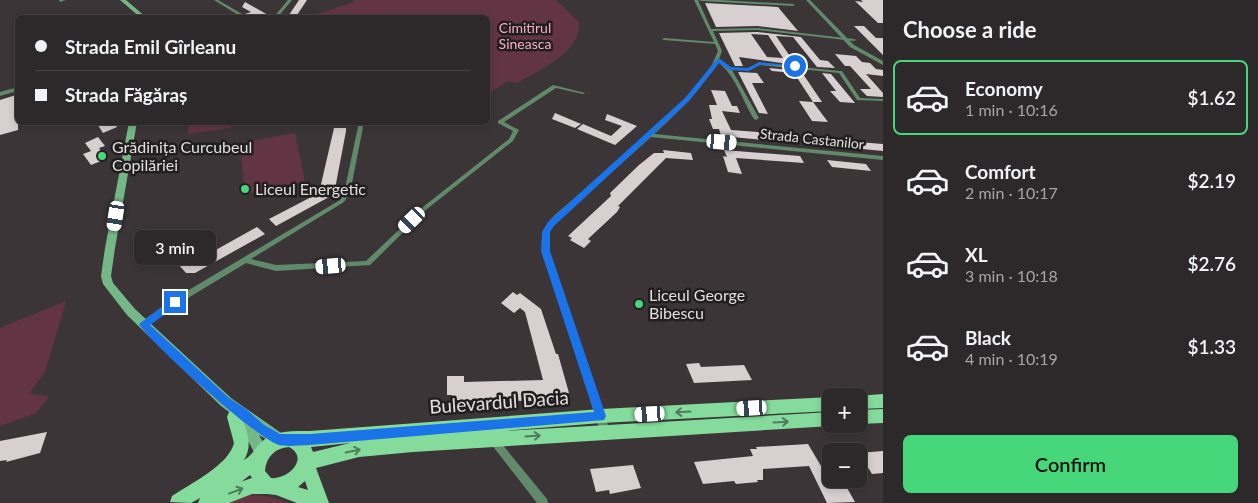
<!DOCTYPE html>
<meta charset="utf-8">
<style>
body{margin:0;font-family:Lato,sans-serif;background:#393435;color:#f1f3f6;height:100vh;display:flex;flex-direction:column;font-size:19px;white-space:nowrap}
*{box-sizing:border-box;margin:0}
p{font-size:16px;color:#a7a6a8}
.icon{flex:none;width:28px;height:28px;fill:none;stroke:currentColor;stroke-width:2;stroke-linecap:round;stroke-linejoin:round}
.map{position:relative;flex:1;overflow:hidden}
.panel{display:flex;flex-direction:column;background:#2d2829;width:375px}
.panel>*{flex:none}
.banner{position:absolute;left:15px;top:15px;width:475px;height:110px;border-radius:8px;box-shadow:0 2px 8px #0003,0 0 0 1px #484446;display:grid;align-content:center;height:110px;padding:0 20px;background:#2d2829}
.controls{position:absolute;left:822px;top:388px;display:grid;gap:10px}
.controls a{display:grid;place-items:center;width:45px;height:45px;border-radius:8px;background:#2d2829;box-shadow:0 2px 8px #0003,0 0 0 1px #484446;font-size:25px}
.end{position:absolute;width:22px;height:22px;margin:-11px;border:6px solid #1a73e8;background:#fff;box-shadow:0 0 0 2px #fff}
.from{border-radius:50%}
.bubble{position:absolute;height:35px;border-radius:8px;background:#2d2829;box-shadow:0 2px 8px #0003,0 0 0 1px #484446;font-size:16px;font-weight:600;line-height:35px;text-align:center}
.car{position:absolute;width:15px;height:30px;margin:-15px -8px;border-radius:6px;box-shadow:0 0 4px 1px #0007;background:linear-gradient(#fff 24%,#345 0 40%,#fff 0 76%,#345 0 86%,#fff 0)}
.banner b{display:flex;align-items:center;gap:18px;height:48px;font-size:19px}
.banner b+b{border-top:1px solid #484446}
.banner i{width:12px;height:12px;background:#f1f3f6}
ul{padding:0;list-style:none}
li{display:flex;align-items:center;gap:15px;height:75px;margin:0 10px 8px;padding:0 10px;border:2px solid transparent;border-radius:8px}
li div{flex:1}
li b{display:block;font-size:19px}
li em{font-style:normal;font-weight:600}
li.on{border-color:#45d77a}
li>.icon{width:45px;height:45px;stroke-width:1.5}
h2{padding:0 20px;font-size:22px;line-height:60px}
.button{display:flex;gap:10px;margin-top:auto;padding:10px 20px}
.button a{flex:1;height:58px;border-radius:8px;background:#45d77a;color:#111;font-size:20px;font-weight:600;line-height:58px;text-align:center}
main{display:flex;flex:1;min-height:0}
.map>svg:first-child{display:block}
.green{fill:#633544}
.building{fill:#d8cfd1;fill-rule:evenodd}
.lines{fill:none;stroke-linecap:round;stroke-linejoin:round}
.minor{fill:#618a6b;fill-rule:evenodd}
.tertiary{fill:#618a6b;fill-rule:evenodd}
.secondary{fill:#75b887;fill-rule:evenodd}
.primary{fill:#84db9c;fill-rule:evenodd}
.oneway{stroke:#527c5e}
.route{fill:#1a73e8}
.poi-dot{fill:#45d77a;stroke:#211e1f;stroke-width:2}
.labels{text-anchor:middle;stroke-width:5;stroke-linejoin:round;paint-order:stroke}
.far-park-label{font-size:14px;fill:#f9aec5;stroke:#211e1f}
.far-street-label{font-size:14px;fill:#e2ddde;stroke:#211e1f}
.poi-label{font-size:16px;fill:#e2ddde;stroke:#211e1f;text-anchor:start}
.near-street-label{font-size:19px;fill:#e2ddde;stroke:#211e1f}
</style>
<main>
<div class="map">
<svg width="883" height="503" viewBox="0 0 883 503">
<rect width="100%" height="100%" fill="#3c3537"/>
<path class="green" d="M354,0H556L579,22C582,52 539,70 517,83L507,81L488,94V18L308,17L354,2Z
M189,123H231V128L188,134Z
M295,133L305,182L245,194L240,143Z
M66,301L45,372L29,394L49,396L36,413L0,426V328Z
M244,494L272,497L289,503H225Z"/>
<path class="building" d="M299,0H307L295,18H287Z
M861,0H883V23H878L855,1L863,2Z
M245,2L268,15L251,18L245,14L251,12L242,7Z
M705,3L778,7L798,31L757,26L716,27Z
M854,26H864L876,38H883V55Z
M757,32L801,37L820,60L828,61L835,68L817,67L793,37L776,36L796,65L739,57L743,66H735L719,33ZM751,34L768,35L783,58L767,57Z
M835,54L856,56L862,62L870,63L876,69L883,70V76L866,74L883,93V97L867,96L860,89H871L850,66H845Z
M769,68L801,71L822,102H813L794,73L772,71Z
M738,72L757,73L764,83H752L768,114L759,113Z
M822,73L831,74L855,103L840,102L830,91H836Z
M711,90L725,91L732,106H737L740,113L722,111L731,130L771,133L775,141L721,136L719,129H713L709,119H712L709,105H717Z
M16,95H18V130L0,135V100Z
M799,101L813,102L828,122L812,121Z
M555,113L581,124L575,128L552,119Z
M607,114L637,126L615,145L577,129L583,124L611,136L622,126L605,120Z
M96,122H114L117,127L103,133Z
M334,128H346V131L335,189L330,192L329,197L276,226L269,219L319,193Z
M98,137L105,146L99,148L106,159L91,165L83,154L91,151L85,143Z
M833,140L883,144V151L832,146Z
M663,150L691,153L693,160L666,158L618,206L620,207L617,212L588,239L591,241L584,248L570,240L572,238L568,236L611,196L610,193L639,165L654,153H664Z
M724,150L800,156L804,163L736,158L742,174L728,172L723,156L727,157Z
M827,160L866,164L871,171L832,167Z
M257,227L265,234L195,273H186L179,265L193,257L196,261Z
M513,292L517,295L520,293L541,309L556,354H558L569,393L563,394L564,399L537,401L453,400L452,395H447V376H464V382L543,380L525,312L520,308L514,313L501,303Z
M699,363L701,367L744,365L752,380L694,383L686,364Z
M47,432L40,453L6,462L7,460L0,461V441Z
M808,444L821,466L831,465V479H842L855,502L827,503L809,466L763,469V480H757L758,482L736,484L734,481L703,484L694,462L753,456L750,449H757L756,447Z
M883,451V473L872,474L859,453Z
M633,465L641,488L610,494L609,490L596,492L590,469Z"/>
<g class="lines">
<path class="minor" d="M59,0H66L60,2Z
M214,0H218L249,18H243Z
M288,0H292L277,18H273Z
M694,0H698L711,29L757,28L854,39L856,40L854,41L757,30L713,31L722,51L719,59L730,68H748L759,63L840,71H842L860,98L883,99V101L857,100L839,73L760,65L749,70H732L759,118L756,120L754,119C742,100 736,76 718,62C716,68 711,73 707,78C692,99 673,117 654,134L883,156V160L651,137L557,221L549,232V251L610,431L608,434L605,436L602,434L600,431L543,251C542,232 542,228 556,214L631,149L679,105L699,83L712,65L718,51L715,44L664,40L662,39L664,38L714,42Z
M699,0H720L793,4L795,5L793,6L701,1Z
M553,85L585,93L583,94L556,88L504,122L519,130L513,141L427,209L370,265L276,271L246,263L178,304L147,326L144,327L141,326L140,324L141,322L172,300L340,200L344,193L359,122H364L350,193L344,202L251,259L276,265L366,261L423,207L509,139L513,131L498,123V121Z
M494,436L497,438L547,499L548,503H537L491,444L489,441L491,438Z"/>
<path class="tertiary" d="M806,0H810L854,45L883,61V65L850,47Z
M18,87V91L0,96V92Z"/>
<path class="secondary" d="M120,0H126L147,18H141Z
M129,122H137L115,248L111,276L113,283L135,309L231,398L284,435L286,440L284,445L279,447L259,435L269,453L267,458L262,460C254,457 253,448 248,441C243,433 233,429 229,420L233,415L221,406L127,315L103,284L101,276L105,248Z"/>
<path class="primary" d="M883,394V408L859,409V396H856Z
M831,397V411L601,423L503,431L831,412V424H836L831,426L413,452L359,457L316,468L329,503H297L276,495L267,494H252L229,503H198L200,498L191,503L170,502L172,496C190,484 229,465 234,443L227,417L229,412L234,410L239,412C246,428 254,444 244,460C253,454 253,451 260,443C274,430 293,431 310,431L601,409ZM350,443L313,452L311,447ZM289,447C310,458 288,480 271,478L265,471C266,457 275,448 289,447ZM250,475L252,478L240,482H241ZM305,481L308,490L298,487Z
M883,409V423L859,424H858L859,410Z"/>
</g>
<defs><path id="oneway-shaft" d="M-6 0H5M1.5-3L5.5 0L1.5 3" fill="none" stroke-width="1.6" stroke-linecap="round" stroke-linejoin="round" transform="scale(1.25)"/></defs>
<g class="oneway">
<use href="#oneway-shaft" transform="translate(683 412) rotate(177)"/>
<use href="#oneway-shaft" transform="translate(781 422) rotate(-3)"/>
<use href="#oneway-shaft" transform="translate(533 436) rotate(-4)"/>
<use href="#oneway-shaft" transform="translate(353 451) rotate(-12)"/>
<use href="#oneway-shaft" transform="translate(236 491) rotate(-21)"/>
</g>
<path class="route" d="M717,59H720L731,67L748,68L759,62L798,66L760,65L749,71L729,70L719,63L689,101L554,226L550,232V251L606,416L604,420L310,445C300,445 288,447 279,445C260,441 150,343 139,324L171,300H178V305L150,325L229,398L246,409L264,425L280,434H310L594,412L541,251L542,232L548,222L685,98Z"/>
<g class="poi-dot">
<circle cx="102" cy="156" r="5"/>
<circle cx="245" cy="189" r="5"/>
<circle cx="639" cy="304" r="5"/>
</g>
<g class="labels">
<g class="far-park-label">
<text x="525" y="33">Cimitirul<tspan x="525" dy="16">Sineasca</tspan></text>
</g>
<g class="far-street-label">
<text transform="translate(812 139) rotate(6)" y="5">Strada Castanilor</text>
</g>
<g class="poi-label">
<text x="112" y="153">Grădinița Curcubeul<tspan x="112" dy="18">Copilăriei</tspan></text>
<text x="255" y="195">Liceul Energetic</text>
<text x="649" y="301">Liceul George<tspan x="649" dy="18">Bibescu</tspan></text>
</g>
<g class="near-street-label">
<text transform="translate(499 402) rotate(-4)" y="7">Bulevardul Dacia</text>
</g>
</g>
</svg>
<div class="controls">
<a>+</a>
<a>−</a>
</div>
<i class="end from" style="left:795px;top:66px"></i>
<i class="end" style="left:175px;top:302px"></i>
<div class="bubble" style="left:134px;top:230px;width:82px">3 min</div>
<i class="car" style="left:722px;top:142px;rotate:95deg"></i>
<i class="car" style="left:116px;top:216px;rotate:189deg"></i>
<i class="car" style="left:412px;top:220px;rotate:226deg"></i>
<i class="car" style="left:331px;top:266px;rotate:265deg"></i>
<i class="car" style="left:752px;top:408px;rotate:267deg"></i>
<i class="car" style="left:650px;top:414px;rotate:267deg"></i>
<div class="banner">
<b><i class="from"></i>Strada Emil Gîrleanu</b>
<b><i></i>Strada Făgăraș</b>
</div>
</div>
<section class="panel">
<h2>Choose a ride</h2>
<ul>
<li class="on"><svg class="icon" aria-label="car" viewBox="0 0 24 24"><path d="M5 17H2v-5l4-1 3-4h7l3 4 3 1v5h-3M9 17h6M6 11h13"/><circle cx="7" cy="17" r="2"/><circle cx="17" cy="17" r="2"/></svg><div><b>Economy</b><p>1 min · 10:16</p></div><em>$1.62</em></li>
<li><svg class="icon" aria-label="car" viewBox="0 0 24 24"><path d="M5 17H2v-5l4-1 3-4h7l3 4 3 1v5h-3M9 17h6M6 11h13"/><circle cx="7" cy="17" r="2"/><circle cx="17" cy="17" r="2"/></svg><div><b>Comfort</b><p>2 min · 10:17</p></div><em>$2.19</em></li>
<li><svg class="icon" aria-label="car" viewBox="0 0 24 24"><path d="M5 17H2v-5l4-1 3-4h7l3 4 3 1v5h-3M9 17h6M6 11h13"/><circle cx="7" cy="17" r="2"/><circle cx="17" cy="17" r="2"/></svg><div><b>XL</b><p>3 min · 10:18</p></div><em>$2.76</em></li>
<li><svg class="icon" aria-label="car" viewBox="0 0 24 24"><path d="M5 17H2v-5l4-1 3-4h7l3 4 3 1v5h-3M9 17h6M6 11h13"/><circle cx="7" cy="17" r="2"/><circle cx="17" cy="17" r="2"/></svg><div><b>Black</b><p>4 min · 10:19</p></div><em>$1.33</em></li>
</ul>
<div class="button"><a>Confirm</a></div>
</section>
</main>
